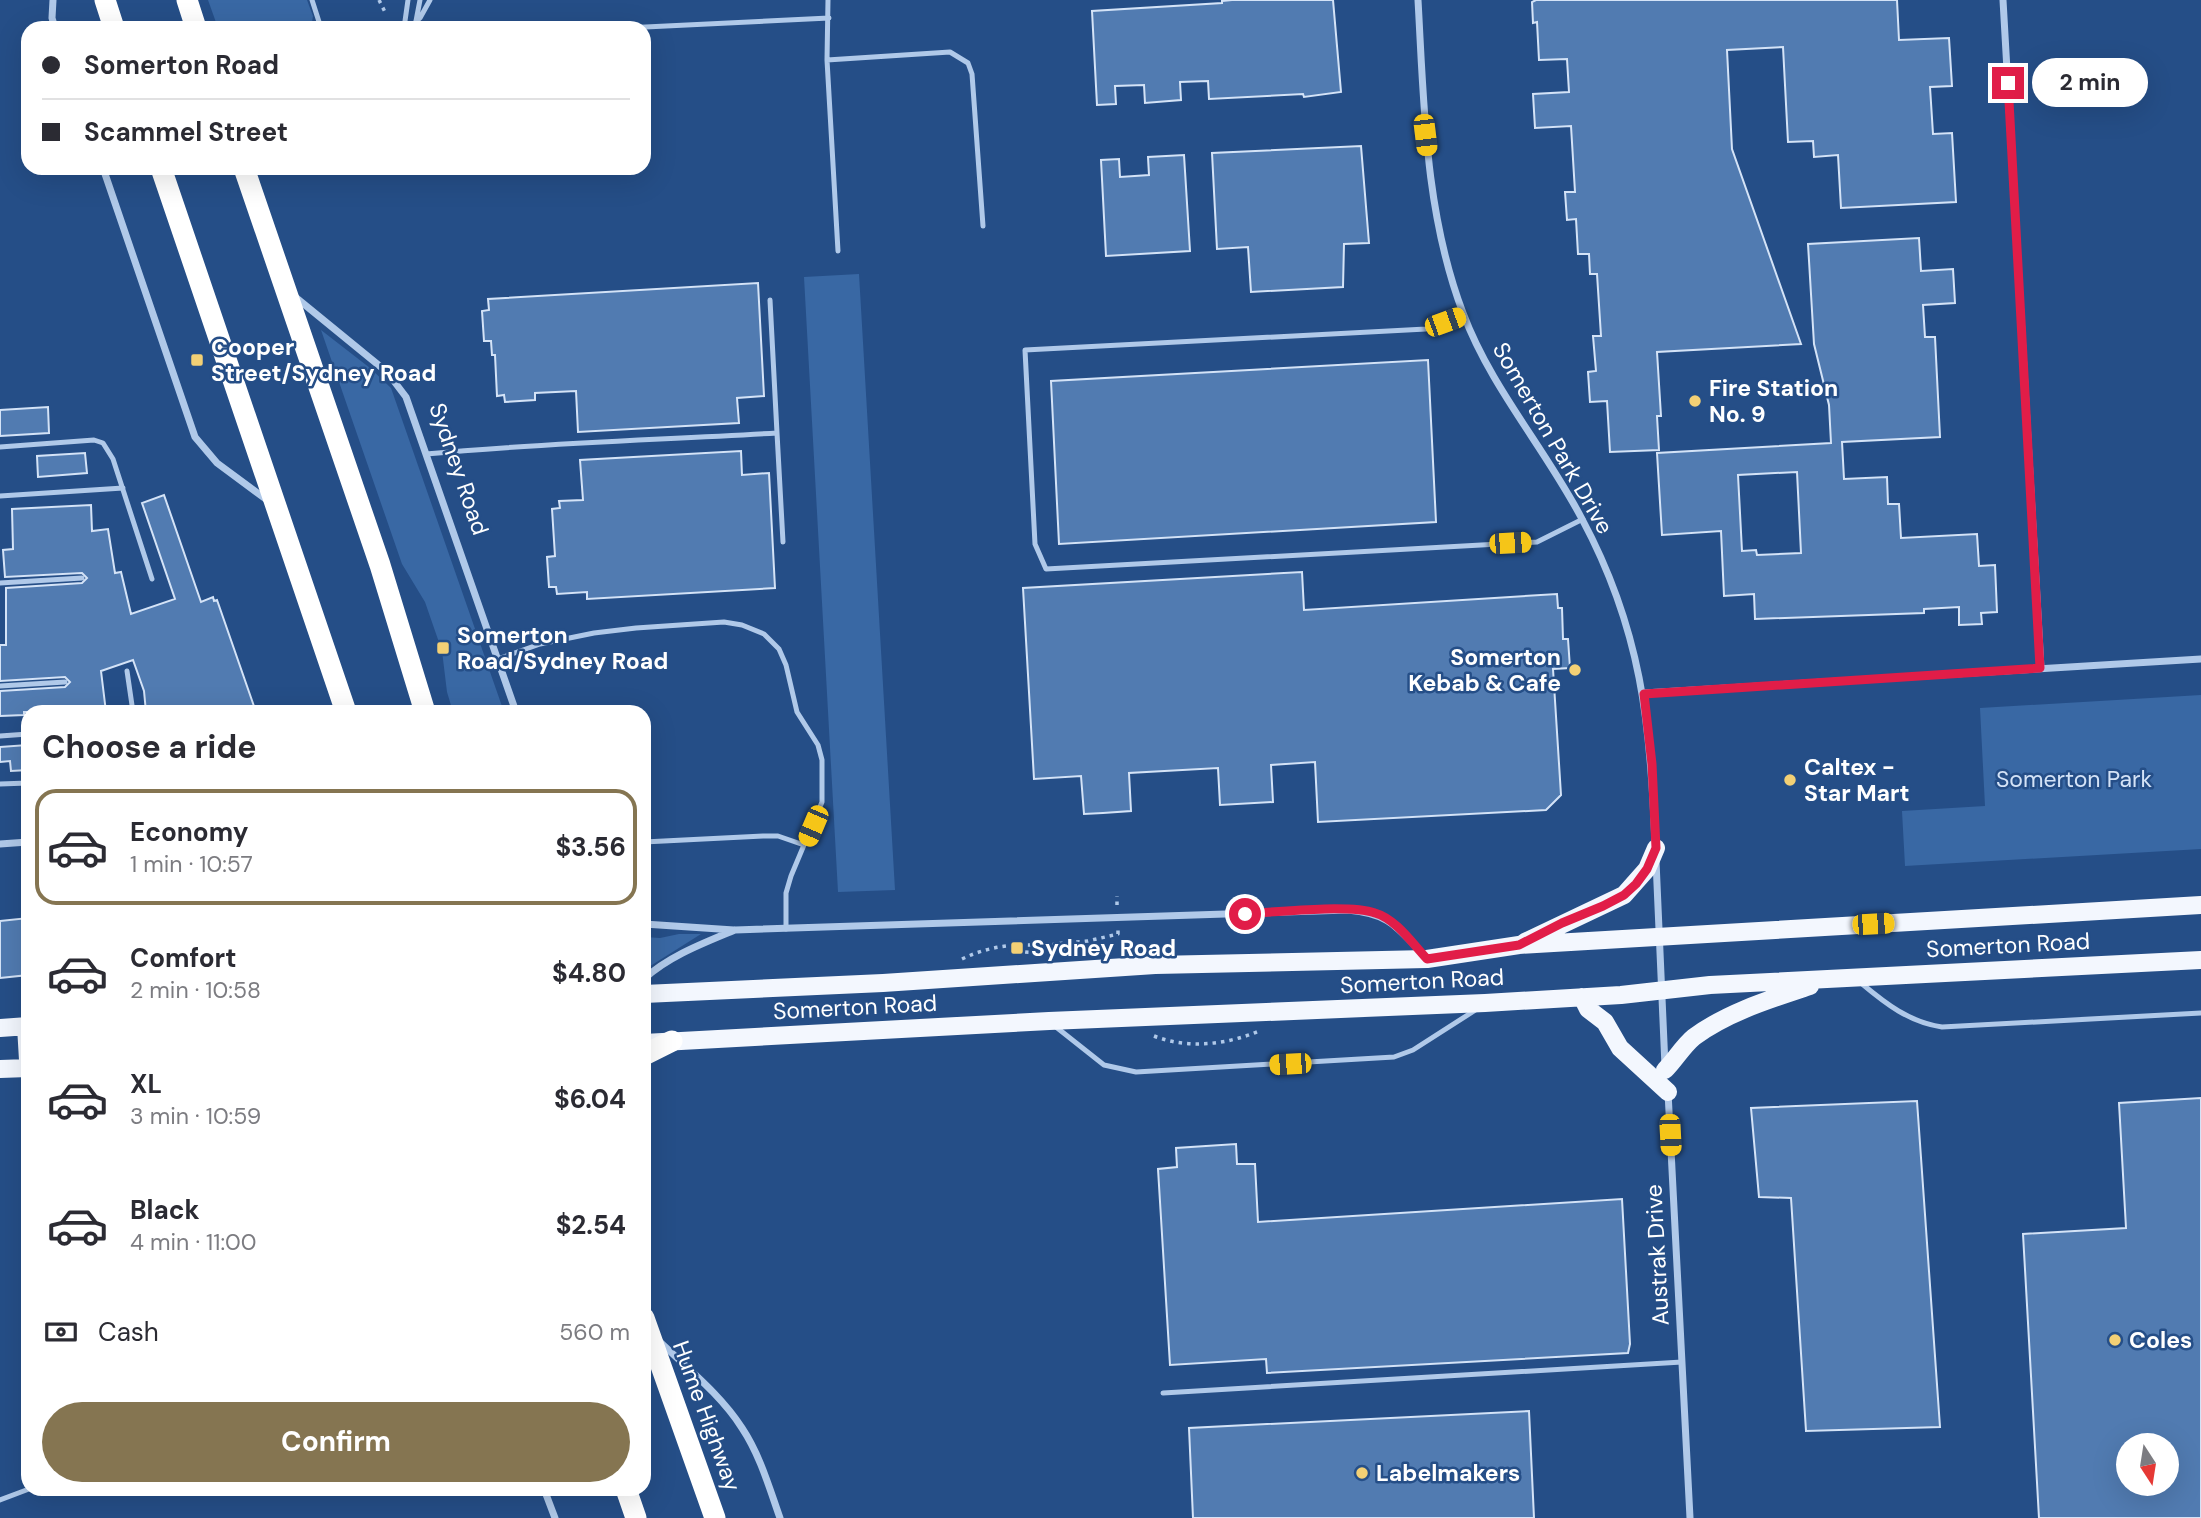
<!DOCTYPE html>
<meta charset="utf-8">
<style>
body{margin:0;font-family:"DM Sans",sans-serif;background:#f7f7f7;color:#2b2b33;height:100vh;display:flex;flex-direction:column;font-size:26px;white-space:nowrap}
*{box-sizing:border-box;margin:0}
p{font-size:23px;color:#7c7c81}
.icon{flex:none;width:38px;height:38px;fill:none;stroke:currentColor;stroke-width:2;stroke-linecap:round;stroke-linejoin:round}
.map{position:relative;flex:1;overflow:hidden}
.drawer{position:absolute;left:21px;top:705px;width:630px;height:791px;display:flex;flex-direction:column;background:#fff;border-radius:21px;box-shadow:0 7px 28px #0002}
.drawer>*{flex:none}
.guide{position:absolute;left:21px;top:21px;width:630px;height:154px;border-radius:21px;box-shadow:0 7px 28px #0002;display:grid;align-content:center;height:154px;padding:0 21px;background:#fff}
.needle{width:46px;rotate:168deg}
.buttons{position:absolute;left:2116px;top:1433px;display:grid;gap:14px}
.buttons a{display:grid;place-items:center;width:63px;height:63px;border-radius:50%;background:#fff;box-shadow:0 7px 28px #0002;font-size:35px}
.end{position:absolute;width:32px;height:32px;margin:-16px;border:9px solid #e11d48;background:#fff;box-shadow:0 0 0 4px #fff}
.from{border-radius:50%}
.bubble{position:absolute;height:49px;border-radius:24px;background:#fff;box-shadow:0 7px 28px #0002;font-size:23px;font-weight:700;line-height:49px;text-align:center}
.car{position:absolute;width:21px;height:42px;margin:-21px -10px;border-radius:9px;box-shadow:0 0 5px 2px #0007;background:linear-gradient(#f5c518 24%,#345 0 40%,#f5c518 0 76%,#345 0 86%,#f5c518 0)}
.guide b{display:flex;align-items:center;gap:24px;height:66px;font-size:26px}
.guide b+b{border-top:2px solid #e1e1e2}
.guide i{width:18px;height:18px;background:#2b2b33}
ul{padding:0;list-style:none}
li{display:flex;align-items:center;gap:21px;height:116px;margin:0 14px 10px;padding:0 7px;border:4px solid transparent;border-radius:21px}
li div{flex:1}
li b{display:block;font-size:26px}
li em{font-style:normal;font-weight:700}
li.on{border-color:#857551}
li>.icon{width:63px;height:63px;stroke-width:1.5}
h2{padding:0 21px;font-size:32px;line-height:84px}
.pay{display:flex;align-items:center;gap:18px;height:77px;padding:0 21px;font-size:26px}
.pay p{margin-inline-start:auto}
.button{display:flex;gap:14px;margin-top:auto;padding:14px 21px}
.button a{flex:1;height:80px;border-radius:42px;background:#857551;color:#fff;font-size:28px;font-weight:700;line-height:80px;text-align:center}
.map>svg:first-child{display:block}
.green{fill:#3968a4}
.building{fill:#517bb1;stroke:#d4e3f7;stroke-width:2;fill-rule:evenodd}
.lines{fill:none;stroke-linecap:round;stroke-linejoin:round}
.path{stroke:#b0c9e9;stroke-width:3.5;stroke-dasharray:3.5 5;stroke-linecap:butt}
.lane{stroke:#b0c9e9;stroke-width:5}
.street{stroke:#b0c9e9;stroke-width:7}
.primary{stroke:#f3f7fe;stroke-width:18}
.highway{stroke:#fff;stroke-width:21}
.route{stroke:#e11d48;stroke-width:9}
.poi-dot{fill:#f3d075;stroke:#254e87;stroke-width:2.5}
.labels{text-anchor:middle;stroke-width:5;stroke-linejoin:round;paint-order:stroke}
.poi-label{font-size:23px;font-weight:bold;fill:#fff;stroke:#254e87;text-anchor:start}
.street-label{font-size:23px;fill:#fff;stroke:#254e87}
.park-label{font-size:23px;fill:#d4e3f7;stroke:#254e87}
</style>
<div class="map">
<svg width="2201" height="1518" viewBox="0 0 2201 1518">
<rect width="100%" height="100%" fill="#254e87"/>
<path class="green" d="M208,0H307L313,16L311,28H218Z
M859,274L895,890L838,892L804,277Z
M321,330L370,368L391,388L504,712H453L447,692L442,651L425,602L402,564Z
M2201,695V849L1905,866L1902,811L1985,806L1980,708Z
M679,934H701L644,970V937L660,938Z"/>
<path class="building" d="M1232,0H1333L1341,92L1304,97L1303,94L1209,99L1208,81L1180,82L1181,100L1145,103L1144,85L1115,86L1116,104L1097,105L1092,11L1222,3V1Z
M1536,0H1897L1899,40L1949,38L1952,86L1930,87L1933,134L1952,133L1956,202L1841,208L1838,155L1814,157L1813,141L1788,142L1783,47L1727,50L1732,149L1801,344L1657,352L1661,416H1657L1659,450L1610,452L1607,401L1590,402L1588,372L1596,371L1593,336H1601L1597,274H1590L1589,254H1578L1576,219L1567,220L1565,192H1575L1571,126L1535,128L1533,94L1569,92L1567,59L1539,60L1537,22L1533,23L1532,2Z
M1361,146L1369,243L1344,244L1343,287L1251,292L1248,247L1217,249L1212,153Z
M1184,155L1190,251L1106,256L1101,160L1119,159L1120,177L1149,175L1148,157Z
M1919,238L1921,271L1953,269L1955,303L1923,305L1925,337H1935L1940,437L1842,442L1844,479L1887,477L1888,504H1899L1901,538L1977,534L1979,566L1995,565L1997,612L1981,613L1982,624L1959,625V607L1924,609V613L1755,619L1754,594L1724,596L1721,531L1662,535L1657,453L1831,443L1829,405L1814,344L1808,244ZM1797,472L1801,553L1757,555L1756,550L1742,551L1738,475Z
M758,283L764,396L737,398L739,423L578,432L576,391L535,393V400L505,402L504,395L497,396L495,355H492L491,341H484L482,311L489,310L488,299Z
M1428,360L1436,522L1059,544L1051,381Z
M48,407L49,433L0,436V410Z
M741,451L742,475L769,473L775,588L587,599V592L557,594L556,587H549L547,557L555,556L552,509L560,508L559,501L583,500L580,460Z
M85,453L87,473L38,477L37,456Z
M164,495L201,602L213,597L214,601L217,600L256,712H146L144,691L133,660L101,671L106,712H24V715L0,716V691L65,687L70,682L65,677L0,681V645H6V588L82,583L87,578L82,573L5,577L3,550L13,549L12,509L91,505L92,531L108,529L115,573L121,572L131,614L175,599L142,503Z
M1302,572L1304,610L1557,594L1558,608H1562L1563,639H1568L1570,668L1553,669L1561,795L1546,810L1318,822L1315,762L1271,765L1273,802L1220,805L1218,768L1129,773L1131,811L1103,813L1084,814L1081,776L1034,779L1023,588Z
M27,745L28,770L11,771L10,761L0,762V747Z
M28,918V975L0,978V921Z
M2201,1098V1518H2039L2023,1234L2126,1228L2119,1103ZM2128,1446H2166V1484H2128Z
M1917,1101L1940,1427L1806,1431L1791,1198L1759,1197L1751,1108Z
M1236,1144L1237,1164H1255L1258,1222L1622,1199L1630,1344L1628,1353L1267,1373L1266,1359L1170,1365L1158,1169L1177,1167L1176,1148Z
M1529,1411L1534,1518H1193L1189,1428Z"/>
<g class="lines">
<path class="path" d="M379,0L385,12
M1117,905V896
M1053,947L1054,944L1088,941L1118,934V930
M1025,952L1041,953
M962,959C995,943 1031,941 1066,951
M1154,1036C1187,1049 1226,1045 1259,1031"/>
<path class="lane" d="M312,0L321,28
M828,0L827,60L838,251
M416,21L420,0
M404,28L408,0
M409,28L420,18L430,0
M625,28L829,18
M827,60L950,52L968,63L972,74L983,226
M770,300L777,433
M1463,315L1426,329L1025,350L1035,544L1046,569L1537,542L1583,519
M0,447L94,440L103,443L113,459L152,579
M426,454C543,443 660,440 777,433L783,542
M0,496L123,488
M0,583L82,578
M498,659L540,644L594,633L636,628L724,622L742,625L764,634L779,649L786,665L797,712L818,745L822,760V802L791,876L786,893V929
M127,671L133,712
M0,686L65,682
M0,736L28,734
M0,784L28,783
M644,842L763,836H778L804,845
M1861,983C1886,1004 1909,1022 1942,1027L2201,1013
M1056,1027L1104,1065L1136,1072L1394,1057L1413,1050L1477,1009
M1163,1393L1682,1362
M0,1500L29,1489"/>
<path class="street" d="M53,0L52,18L55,28
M1418,0C1424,106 1425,213 1463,313C1491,388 1545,448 1582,519C1641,629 1651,724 1655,846
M2003,0L2041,668
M103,168L195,437L217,463L267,500
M294,296L387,372L406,397L516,712
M1644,693L2201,659
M0,844L28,842
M1656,861L1665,1066
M644,924L734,930
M644,979C669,956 704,943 735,930L1348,910C1391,914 1396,927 1425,956
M1668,1092L1690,1518
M659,1341C687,1368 721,1395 742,1428C760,1455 769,1487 780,1518
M544,1489L555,1518"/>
<path class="primary" d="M1525,942L1624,895L1647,869L1656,848
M644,994L883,983L1155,965L1427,959L1519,945L2201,905
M1582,997L1588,1009L1605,1022L1620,1048L1668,1092
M26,1026L28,1060
M0,1028L28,1026
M644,1043L1049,1021L1485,1003L1621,995L1710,985L2201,960
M0,1069L28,1068
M1665,1070C1675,1060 1683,1046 1694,1037C1728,1012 1771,999 1810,986"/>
<path class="highway" d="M105,0L114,28
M187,0L196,28
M161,168L346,712
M244,168L380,565L425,712
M644,1055L672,1041
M644,1318L715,1518
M626,1489L636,1518"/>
</g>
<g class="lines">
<path class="route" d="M1245,914C1276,912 1349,904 1375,913C1396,919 1412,943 1427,959L1519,945L1562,923L1603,906L1624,895L1636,884L1647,869L1656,848L1652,764L1644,694L2040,668L2008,83"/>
</g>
<g class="poi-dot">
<rect x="190" y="353" width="14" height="14" rx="3.5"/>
<circle cx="1695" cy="401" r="7"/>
<rect x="436" y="641" width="14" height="14" rx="3.5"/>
<circle cx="1575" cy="670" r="7"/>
<circle cx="1790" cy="780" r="7"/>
<rect x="1010" y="941" width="14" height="14" rx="3.5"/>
<circle cx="2115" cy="1340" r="7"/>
<circle cx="1362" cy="1473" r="7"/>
</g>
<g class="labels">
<g class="poi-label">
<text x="211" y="355">Cooper<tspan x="211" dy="26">Street/Sydney Road</tspan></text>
<text x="1709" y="396">Fire Station<tspan x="1709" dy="26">No. 9</tspan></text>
<text x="457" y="643">Somerton<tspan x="457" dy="26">Road/Sydney Road</tspan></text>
<text x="1561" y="665" text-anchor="end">Somerton<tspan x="1561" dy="26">Kebab &amp; Cafe</tspan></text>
<text x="1804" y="775">Caltex -<tspan x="1804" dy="26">Star Mart</tspan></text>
<text x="1031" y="956">Sydney Road</text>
<text x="2129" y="1348">Coles</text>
<text x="1376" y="1481">Labelmakers</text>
</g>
<g class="street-label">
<text transform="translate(1553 438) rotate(60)" y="8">Somerton Park Drive</text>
<text transform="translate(459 469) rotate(71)" y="8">Sydney Road</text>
<text transform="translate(2008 945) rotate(-3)" y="8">Somerton Road</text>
<text transform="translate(1422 981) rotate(-3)" y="8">Somerton Road</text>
<text transform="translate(855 1007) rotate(-3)" y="8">Somerton Road</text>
<text transform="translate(1657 1255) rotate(-93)" y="8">Austrak Drive</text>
<text transform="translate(707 1416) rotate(70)" y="8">Hume Highway</text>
</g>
<g class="park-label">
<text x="2074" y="787">Somerton Park</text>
</g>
</g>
</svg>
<div class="buttons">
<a><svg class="needle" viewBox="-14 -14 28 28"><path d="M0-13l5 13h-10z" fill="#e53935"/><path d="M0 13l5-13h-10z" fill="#7c7c81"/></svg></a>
</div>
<i class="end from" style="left:1245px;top:914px"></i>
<i class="end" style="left:2008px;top:83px"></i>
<div class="bubble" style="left:2032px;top:58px;width:116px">2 min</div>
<i class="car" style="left:1425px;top:135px;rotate:173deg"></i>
<i class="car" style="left:1445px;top:322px;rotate:70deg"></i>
<i class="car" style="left:1510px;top:543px;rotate:87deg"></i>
<i class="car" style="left:813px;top:826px;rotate:203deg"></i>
<i class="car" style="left:1873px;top:924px;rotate:87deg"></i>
<i class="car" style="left:1290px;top:1064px;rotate:267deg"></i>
<i class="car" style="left:1670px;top:1135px;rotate:177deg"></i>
<div class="guide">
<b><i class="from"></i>Somerton Road</b>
<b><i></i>Scammel Street</b>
</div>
<section class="drawer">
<h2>Choose a ride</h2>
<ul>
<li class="on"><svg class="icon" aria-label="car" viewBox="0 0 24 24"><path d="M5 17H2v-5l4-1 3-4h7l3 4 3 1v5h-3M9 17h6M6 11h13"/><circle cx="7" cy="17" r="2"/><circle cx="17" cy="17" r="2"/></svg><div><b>Economy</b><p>1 min · 10:57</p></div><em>$3.56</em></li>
<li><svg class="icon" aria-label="car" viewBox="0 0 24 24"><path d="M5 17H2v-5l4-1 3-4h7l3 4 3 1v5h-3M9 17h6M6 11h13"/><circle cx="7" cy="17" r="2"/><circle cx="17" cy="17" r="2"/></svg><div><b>Comfort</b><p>2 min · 10:58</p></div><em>$4.80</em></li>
<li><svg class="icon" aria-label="car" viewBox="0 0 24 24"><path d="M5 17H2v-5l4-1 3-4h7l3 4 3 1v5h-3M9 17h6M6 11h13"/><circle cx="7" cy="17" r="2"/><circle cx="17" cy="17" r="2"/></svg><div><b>XL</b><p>3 min · 10:59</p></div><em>$6.04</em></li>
<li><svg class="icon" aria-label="car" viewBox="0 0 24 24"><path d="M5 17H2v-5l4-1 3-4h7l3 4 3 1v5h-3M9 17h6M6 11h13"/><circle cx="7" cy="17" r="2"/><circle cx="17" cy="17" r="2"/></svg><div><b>Black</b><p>4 min · 11:00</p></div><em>$2.54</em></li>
</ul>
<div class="pay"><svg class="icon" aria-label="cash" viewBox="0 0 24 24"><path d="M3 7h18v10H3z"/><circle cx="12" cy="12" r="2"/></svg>Cash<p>560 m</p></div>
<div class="button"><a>Confirm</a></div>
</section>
</div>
